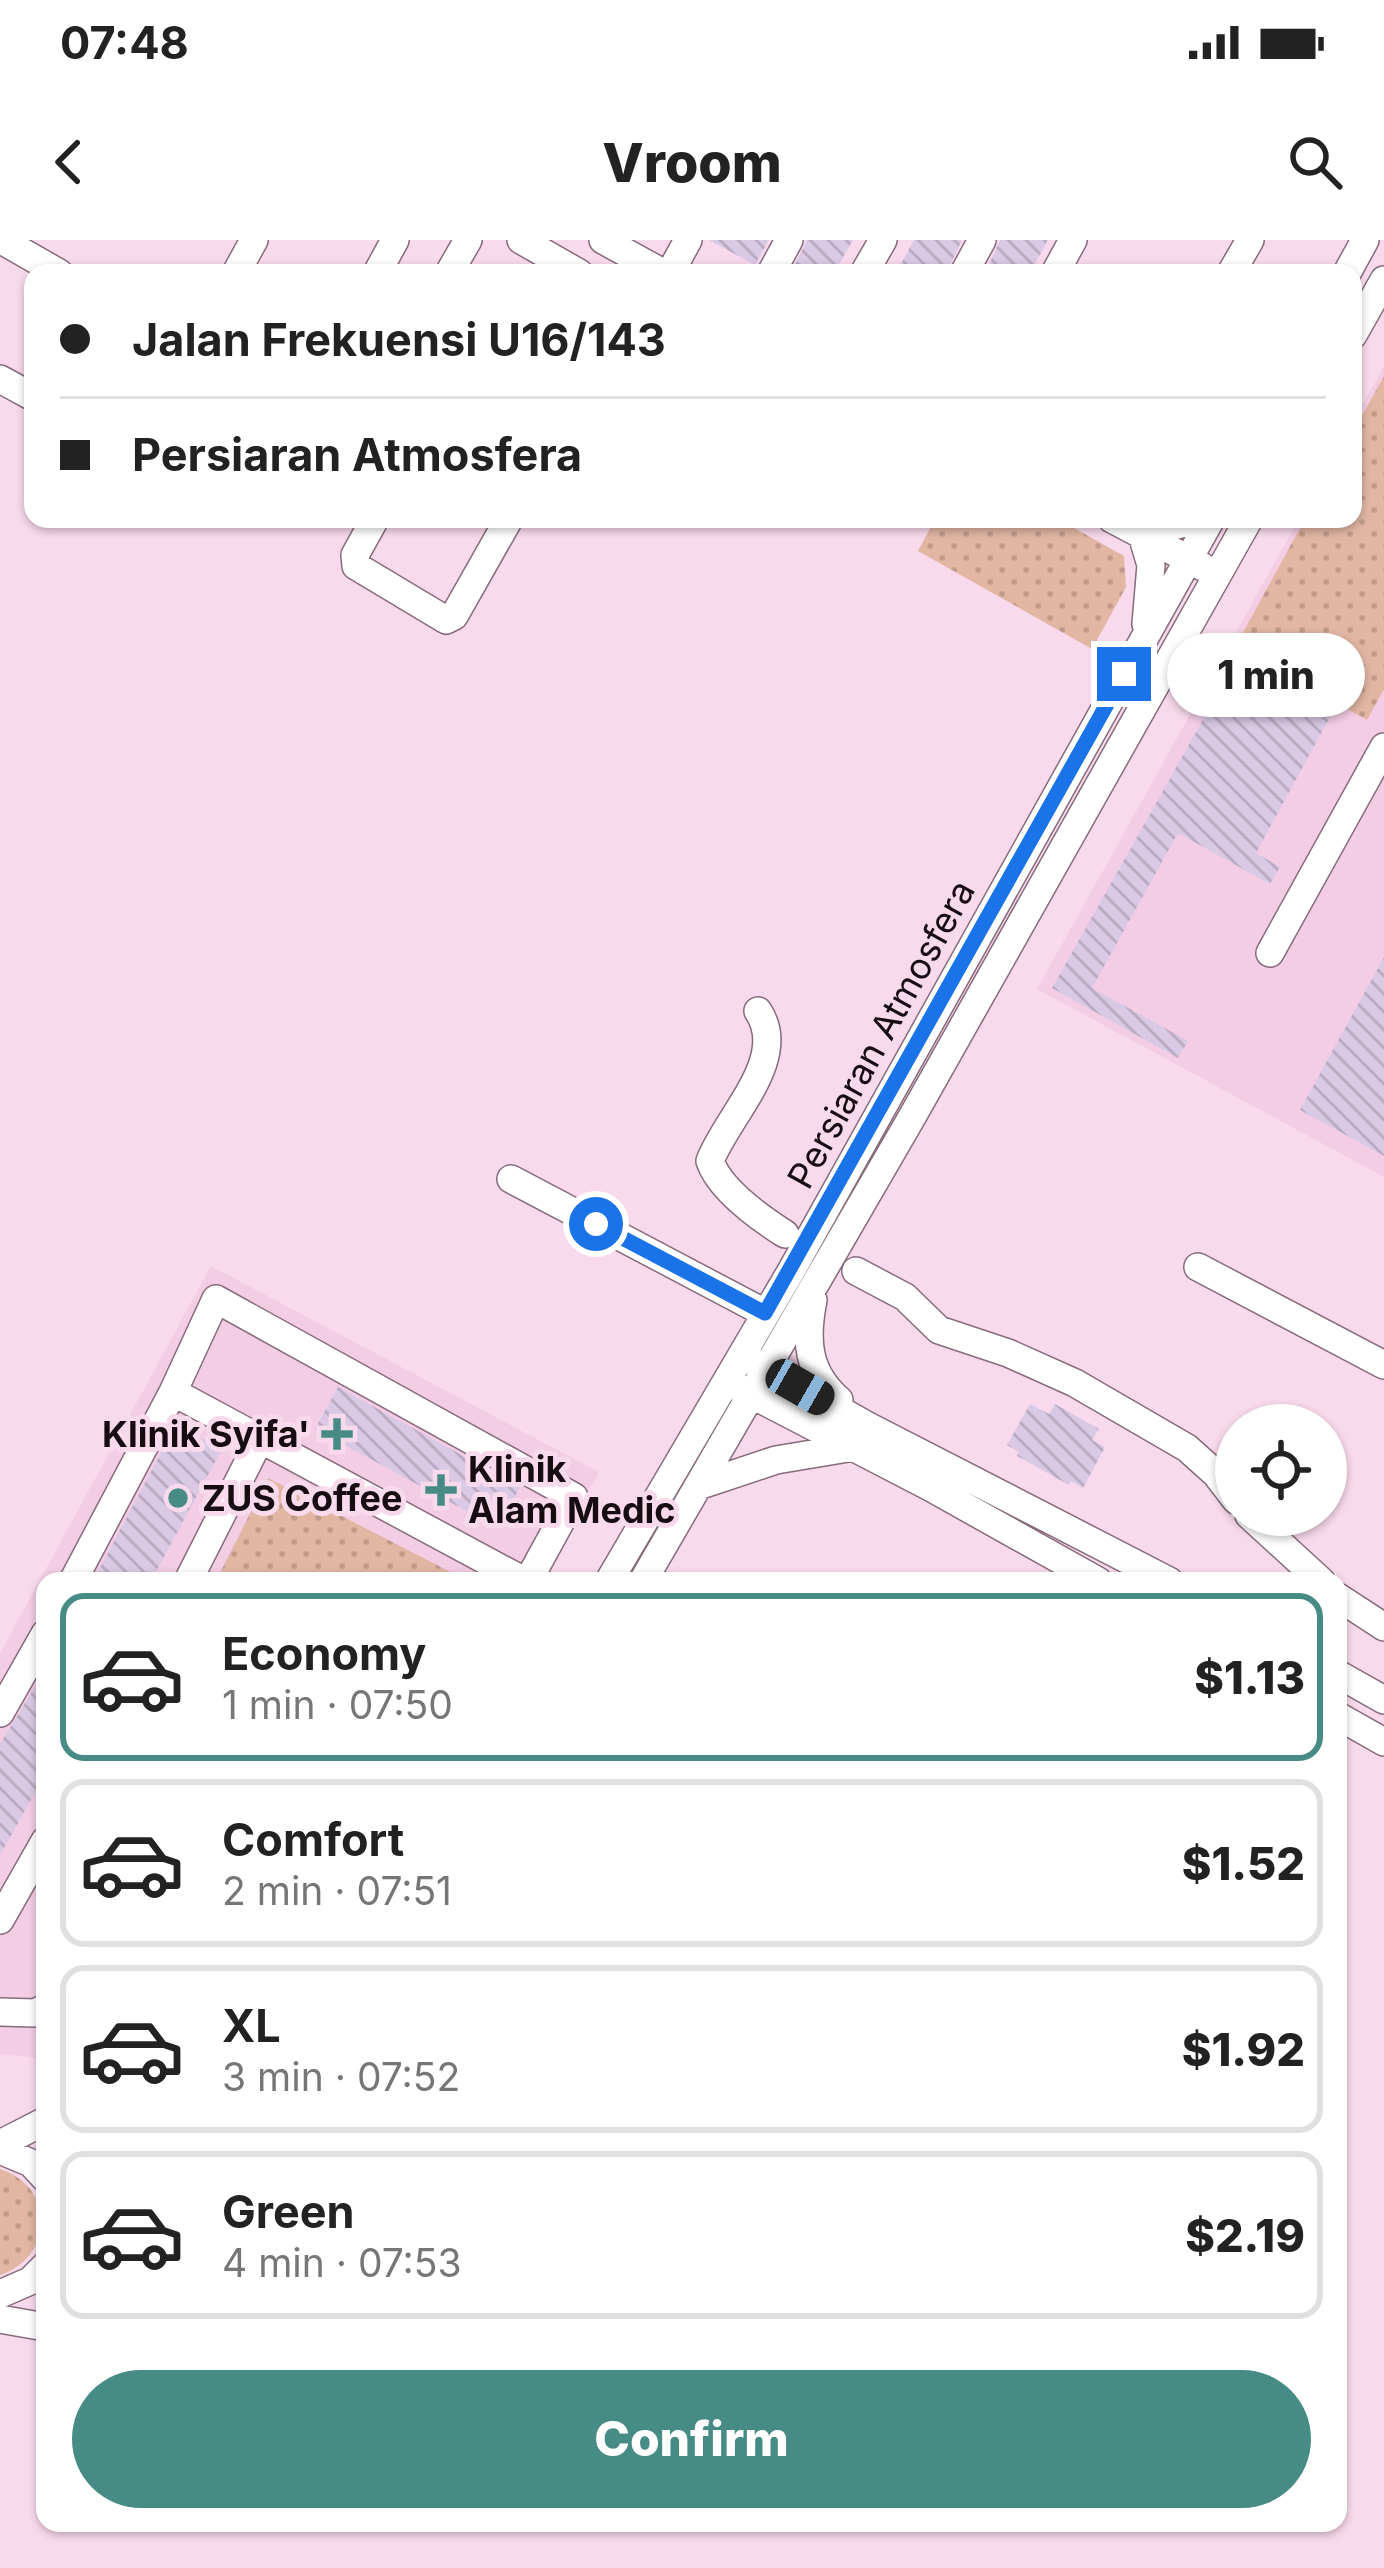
<!DOCTYPE html>
<meta charset="utf-8">
<style>
body{margin:0;font-family:Inter,sans-serif;background:#f2f2f2;color:#222;height:100vh;display:flex;flex-direction:column;font-size:45px;white-space:nowrap}
*{box-sizing:border-box;margin:0}
p{font-size:39px;color:#767676}
.icon{flex:none;width:66px;height:66px;fill:none;stroke:currentColor;stroke-width:2;stroke-linecap:round;stroke-linejoin:round}
.map{position:relative;flex:1;overflow:hidden}
.side{position:absolute;left:36px;top:1332px;width:1311px;height:960px;display:flex;flex-direction:column;background:#fff;border-radius:24px;box-shadow:0 3px 9px #0004}
.side>*{flex:none}
.guide{position:absolute;left:24px;top:24px;width:1338px;height:264px;border-radius:24px;box-shadow:0 3px 9px #0004;display:grid;align-content:center;height:264px;padding:0 36px;background:#fff}
.fabs{position:absolute;left:1215px;top:1164px;display:grid;gap:24px}
.fabs a{display:grid;place-items:center;width:132px;height:132px;border-radius:50%;background:#fff;box-shadow:0 3px 9px #0004;font-size:60px}
.end{position:absolute;width:54px;height:54px;margin:-27px;border:15px solid #1a73e8;background:#fff;box-shadow:0 0 0 6px #fff}
.from{border-radius:50%}
.bubble{position:absolute;height:84px;border-radius:42px;background:#fff;box-shadow:0 3px 9px #0004;font-size:39px;font-weight:800;line-height:84px;text-align:center}
.car{position:absolute;width:36px;height:72px;margin:-36px -18px;border-radius:15px;box-shadow:0 0 9px 3px #0007;background:linear-gradient(#222 24%,#8ab4d8 0 40%,#222 0 76%,#8ab4d8 0 86%,#222 0)}
.guide b{display:flex;align-items:center;gap:42px;height:114px;font-size:45px}
.guide b+b{border-top:3px solid #e0e0e0}
.guide i{width:30px;height:30px;background:#222}
ul{padding:21px 0 0;list-style:none}
li{display:flex;align-items:center;gap:36px;height:168px;margin:0 24px 18px;padding:0 12px;border:6px solid #e0e0e0;border-radius:24px}
li div{flex:1}
li b{display:block;font-size:45px}
li em{font-style:normal;font-weight:800}
li.selected{border-color:#468c85}
li>.icon{width:108px;height:108px;stroke-width:1.5}
.action{display:flex;gap:24px;margin-top:auto;padding:24px 36px}
.action a{flex:1;height:138px;border-radius:72px;background:#468c85;color:#fff;font-size:48px;font-weight:800;line-height:138px;text-align:center}
.status{display:flex;justify-content:space-between;align-items:center;height:84px;padding:0 60px;background:#fff;direction:ltr}
.status svg{height:33px;fill:currentColor}
header{display:flex;justify-content:space-between;align-items:center;height:156px;padding:0 36px;background:#fff;font-size:54px;font-weight:800}
.map>svg:first-child{display:block}
.built{fill:#f3cde4}
.grass{fill:url(#grass-dots)}
.building{fill:url(#building-back-hatch)}
.lines{fill:none;stroke-linecap:round;stroke-linejoin:round}
.minor-casing{stroke:#866b7b;stroke-width:30}
.minor{stroke:#fff;stroke-width:27}
.route{stroke:#1a73e8;stroke-width:15}
.poi-dot{fill:#468c85;stroke:#f9daec;stroke-width:4.5}
.labels{text-anchor:middle;stroke-width:10;stroke-linejoin:round;paint-order:stroke}
.street-label{font-size:36px;fill:#160c12;stroke:#f9daec}
.poi-label{font-size:36px;font-weight:bold;fill:#160c12;stroke:#f9daec;text-anchor:start}
</style>
<div class="status"><b>07:48</b><svg viewBox="0 0 49 12"><path d="M0 12V9h3v3zM5 12V6h3v6zM10 12V3h3v9zM15 12V0h3v12zM26 1h20v11H26zM47 4h2v5h-2z"/></svg></div>
<header><svg class="icon" aria-label="back" viewBox="0 0 24 24"><path d="M15 5l-7 7 7 7"/></svg>Vroom<svg class="icon" aria-label="search" viewBox="0 0 24 24"><circle cx="10" cy="10" r="6"/><path d="M15 15l6 6"/></svg></header>
<div class="map">
<svg width="1384" height="2328" viewBox="0 0 1384 2328">
<defs>
<pattern id="grass-dots" width="8" height="8" patternUnits="userSpaceOnUse" patternTransform="scale(3)"><rect width="8" height="8" fill="#e1b6a3"/><path d="M2 2h.1M6 6h.1" fill="none" stroke="#c09b8b" stroke-width="1.8" stroke-linecap="round"/></pattern>
<pattern id="building-back-hatch" width="6" height="6" patternUnits="userSpaceOnUse" patternTransform="scale(3)"><rect width="6" height="6" fill="#dac9e5"/><path d="M-1 5l2 2M0 0l6 6M5-1l2 2" fill="none" stroke="#baabc3"/></pattern>
</defs>
<rect width="100%" height="100%" fill="#f9daec"/>
<path class="built" d="M1384,126V937L1037,749L1299,279H1353V182Z
M211,1026L599,1232L535,1341H45V1814L38,1818L0,1814V1413Z"/>
<path class="grass" d="M1384,136V449L1367,480L1235,407L1305,279H1353V192Z
M935,279H1058L1124,316L1126,347L1092,409L918,311Z
M268,1238L468,1341H216Z
M0,1929C56,1947 54,2017 0,2035Z"/>
<path class="building" d="M709,0H769L755,25Z
M807,0H853L834,33H791Z
M914,0H962L946,33H896Z
M1000,0H1048L1030,33H985Z
M1240,414L1336,466L1256,613L1280,627L1270,644L1178,593L1092,748L1188,801L1178,818L1052,748Z
M1384,717V916L1300,870Z
M338,1147L520,1247L498,1288L315,1189Z
M1030,1164L1049,1174L1055,1164L1099,1189L1092,1200L1105,1207L1083,1248L1071,1241L1069,1245L1017,1216L1019,1212L1007,1205Z
M176,1184L222,1209L151,1341H93Z
M45,1430V1535L0,1615V1504Z"/>
<g class="lines">
<defs>
<path id="minor" d="M521,0L579,33
M603,0L663,33
M3,1L59,33
M236,33L254,0
M377,33L395,0
M449,33L468,0
M670,33L688,0
M771,33L789,0
M864,33L883,0
M964,33L982,0
M1055,33L1073,0
M1231,33L1250,0
M1347,33L1365,0
M1353,95L1384,40
M0,139L33,157
M375,279L355,315L356,326L446,380L454,376L509,279
M1112,279L1203,327
M1146,384L1151,325L1142,295L1198,279
M1270,713L1384,507
M758,771C790,819 727,876 710,921C720,950 760,978 785,994
M511,939L765,1073
M1198,1027L1384,1125
M856,1031L905,1057L939,1090L1008,1113L1075,1143L1187,1208L1216,1234L1236,1260
M813,1060C805,1100 807,1132 839,1160
M754,1122L868,1186L1169,1341
M739,1148L930,1247L1098,1341
M173,1152L524,1341
M698,1246L776,1220L854,1207
M1249,1275L1321,1341
M73,1341L173,1152L216,1059L574,1257L528,1341
M188,1341L260,1199
M609,1341L790,1033L1211,279
M643,1341L912,877L1249,279
M1338,1357L1384,1387
M1338,1434L1384,1460
M0,1473L45,1394
M1338,1476L1384,1502
M0,1680L45,1601
M0,1772L35,1773L45,1768
M0,1904L45,1881
M0,1910L31,1923L45,1938
M0,2054L30,2041L45,2026
M0,2079L45,2087"/>
</defs>
<use href="#minor" class="minor-casing"/>
<use href="#minor" class="minor"/>
</g>
<g class="lines">
<path class="route" d="M596,984L765,1073L1124,434"/>
</g>
<g class="poi-dot">
<path d="M331 1176h12v12h12v12h-12v12h-12v-12h-12v-12h12z"/>
<path d="M435 1232h12v12h12v12h-12v12h-12v-12h-12v-12h12z"/>
<circle cx="178" cy="1258" r="12"/>
</g>
<g class="labels">
<g class="street-label">
<text transform="translate(881 794) rotate(-61)" y="13">Persiaran Atmosfera</text>
</g>
<g class="poi-label">
<text x="310" y="1207" text-anchor="end">Klinik Syifa'</text>
<text x="468" y="1242">Klinik<tspan x="468" dy="41">Alam Medic</tspan></text>
<text x="202" y="1271">ZUS Coffee</text>
</g>
</g>
</svg>
<div class="fabs">
<a><svg class="icon" aria-label="locate" viewBox="0 0 24 24"><circle cx="12" cy="12" r="6"/><path d="M12 2v4M12 18v4M2 12h4M18 12h4"/></svg></a>
</div>
<i class="end from" style="left:596px;top:984px"></i>
<i class="end" style="left:1124px;top:434px"></i>
<div class="bubble" style="left:1167px;top:393px;width:198px">1 min</div>
<i class="car" style="left:800px;top:1147px;rotate:120deg"></i>
<div class="guide">
<b><i class="from"></i>Jalan Frekuensi U16/143</b>
<b><i></i>Persiaran Atmosfera</b>
</div>
<section class="side">
<ul>
<li class="selected"><svg class="icon" aria-label="car" viewBox="0 0 24 24"><path d="M5 17H2v-5l4-1 3-4h7l3 4 3 1v5h-3M9 17h6M6 11h13"/><circle cx="7" cy="17" r="2"/><circle cx="17" cy="17" r="2"/></svg><div><b>Economy</b><p>1 min · 07:50</p></div><em>$1.13</em></li>
<li><svg class="icon" aria-label="car" viewBox="0 0 24 24"><path d="M5 17H2v-5l4-1 3-4h7l3 4 3 1v5h-3M9 17h6M6 11h13"/><circle cx="7" cy="17" r="2"/><circle cx="17" cy="17" r="2"/></svg><div><b>Comfort</b><p>2 min · 07:51</p></div><em>$1.52</em></li>
<li><svg class="icon" aria-label="car" viewBox="0 0 24 24"><path d="M5 17H2v-5l4-1 3-4h7l3 4 3 1v5h-3M9 17h6M6 11h13"/><circle cx="7" cy="17" r="2"/><circle cx="17" cy="17" r="2"/></svg><div><b>XL</b><p>3 min · 07:52</p></div><em>$1.92</em></li>
<li><svg class="icon" aria-label="car" viewBox="0 0 24 24"><path d="M5 17H2v-5l4-1 3-4h7l3 4 3 1v5h-3M9 17h6M6 11h13"/><circle cx="7" cy="17" r="2"/><circle cx="17" cy="17" r="2"/></svg><div><b>Green</b><p>4 min · 07:53</p></div><em>$2.19</em></li>
</ul>
<div class="action"><a>Confirm</a></div>
</section>
</div>
